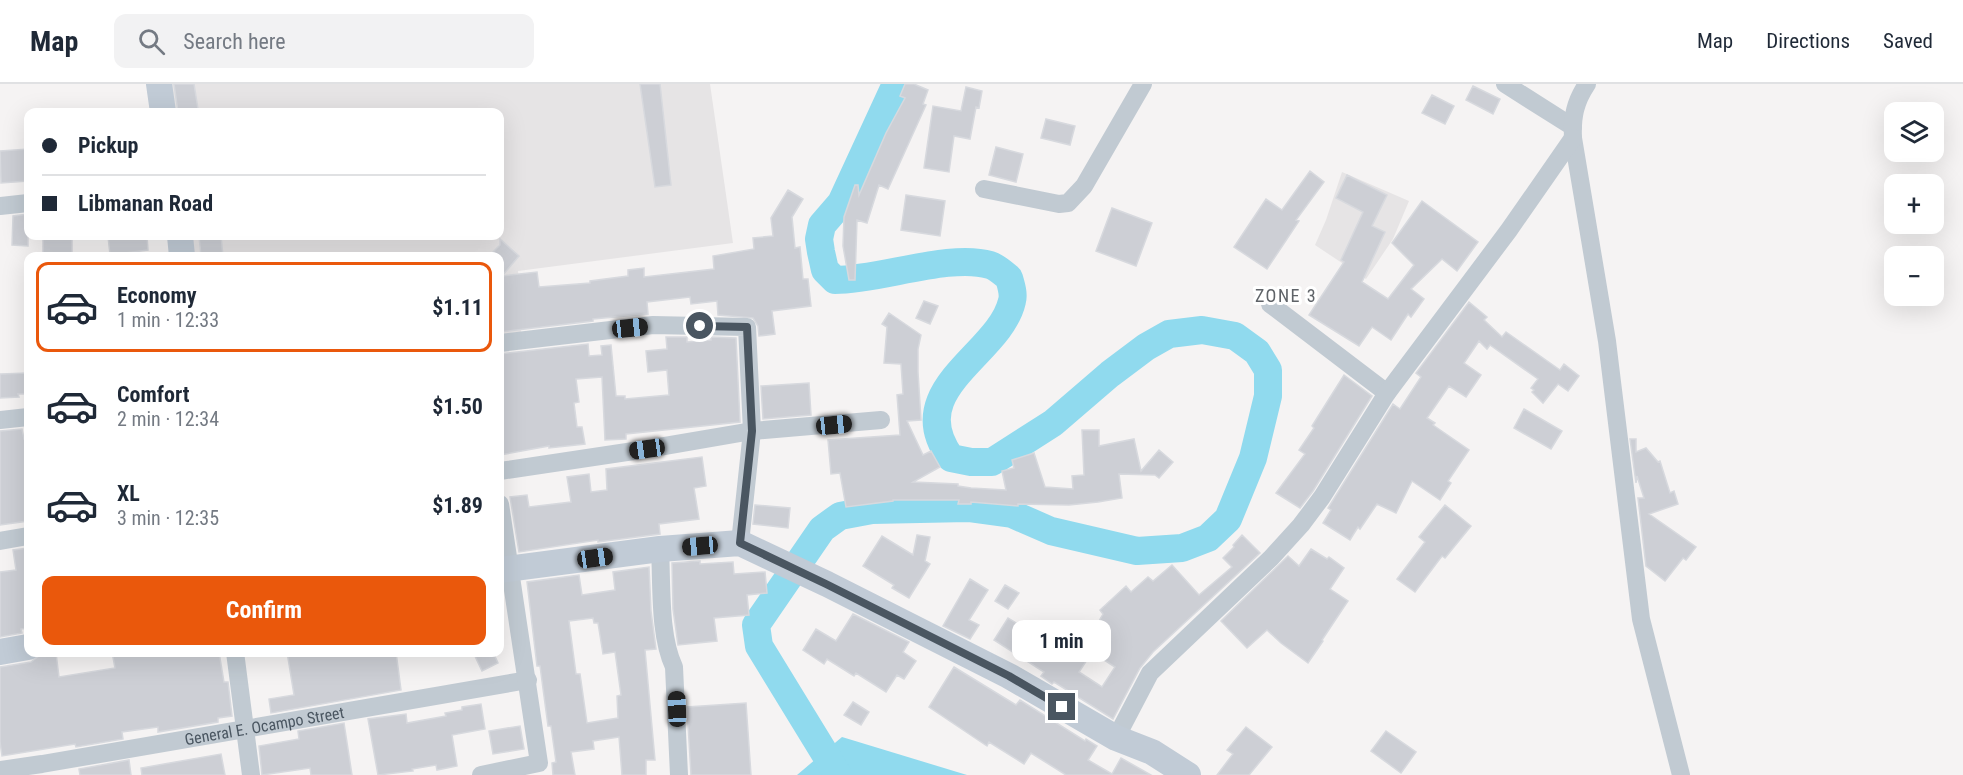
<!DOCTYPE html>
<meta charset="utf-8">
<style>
body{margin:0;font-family:"Roboto Condensed",sans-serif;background:#f2f2f3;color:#1f2937;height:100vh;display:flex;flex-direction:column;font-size:22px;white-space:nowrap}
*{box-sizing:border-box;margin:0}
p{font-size:20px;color:#747a83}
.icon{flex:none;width:33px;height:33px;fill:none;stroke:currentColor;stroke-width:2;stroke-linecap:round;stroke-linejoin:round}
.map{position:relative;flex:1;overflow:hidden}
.panel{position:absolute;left:24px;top:168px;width:480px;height:405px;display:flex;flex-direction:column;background:#fff;border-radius:12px;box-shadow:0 6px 24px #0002}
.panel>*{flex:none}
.top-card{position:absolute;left:24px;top:24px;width:480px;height:132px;border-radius:12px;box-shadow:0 6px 24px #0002;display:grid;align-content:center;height:132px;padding:0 18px;background:#fff}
.controls{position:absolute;left:1884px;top:18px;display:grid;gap:12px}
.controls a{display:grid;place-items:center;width:60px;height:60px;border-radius:12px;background:#fff;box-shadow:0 6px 24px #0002;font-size:30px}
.end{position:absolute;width:27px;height:27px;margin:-14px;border:8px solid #4a5661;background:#fff;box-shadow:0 0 0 3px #fff}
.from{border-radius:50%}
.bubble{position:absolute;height:42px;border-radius:12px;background:#fff;box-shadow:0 6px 24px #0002;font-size:20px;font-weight:700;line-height:42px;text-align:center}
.car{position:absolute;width:18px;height:36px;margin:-18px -9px;border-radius:8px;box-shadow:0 0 4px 2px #0007;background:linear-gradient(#222 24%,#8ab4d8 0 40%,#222 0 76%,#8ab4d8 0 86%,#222 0)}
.top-card b{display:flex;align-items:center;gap:21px;height:57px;font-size:22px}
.top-card b+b{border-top:2px solid #e0e1e3}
.top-card i{width:15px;height:15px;background:#1f2937}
ul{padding:10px 0 0;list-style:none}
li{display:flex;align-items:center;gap:18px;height:90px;margin:0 12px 9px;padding:0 6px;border:3px solid transparent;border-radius:12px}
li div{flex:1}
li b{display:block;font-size:22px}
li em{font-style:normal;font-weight:700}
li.selected{border-color:#ea580c}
li>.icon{width:54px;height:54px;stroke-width:1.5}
.primary-button{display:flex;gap:12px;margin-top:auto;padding:12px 18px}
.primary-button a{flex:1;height:69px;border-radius:12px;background:#ea580c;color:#fff;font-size:24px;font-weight:700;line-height:69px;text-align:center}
header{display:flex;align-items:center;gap:36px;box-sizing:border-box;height:84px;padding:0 30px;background:#fff;border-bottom:2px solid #e0e1e3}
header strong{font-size:28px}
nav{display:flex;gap:33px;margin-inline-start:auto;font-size:21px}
.search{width:420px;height:54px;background:#f2f2f3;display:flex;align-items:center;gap:15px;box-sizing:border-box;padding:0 21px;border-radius:12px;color:#747a83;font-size:22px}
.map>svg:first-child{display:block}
.education{fill:#e6e4e5}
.water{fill:#90daee}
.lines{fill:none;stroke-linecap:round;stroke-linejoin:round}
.river{stroke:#90daee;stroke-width:28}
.building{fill:#cdcfd5;stroke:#d7d9de;stroke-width:1.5;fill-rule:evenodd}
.street{stroke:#c1cad2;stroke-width:18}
.secondary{stroke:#c1cbd6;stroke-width:26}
.route{stroke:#4a5661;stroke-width:8}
.labels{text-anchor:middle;stroke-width:6;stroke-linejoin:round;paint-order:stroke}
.street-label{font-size:16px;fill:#4a5661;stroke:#fff}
.neighbourhood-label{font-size:18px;letter-spacing:1.5px;fill:#5f6368;stroke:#fff}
</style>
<header>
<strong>Map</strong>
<div class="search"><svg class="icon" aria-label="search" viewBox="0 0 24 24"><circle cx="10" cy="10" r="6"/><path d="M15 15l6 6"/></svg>Search here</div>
<nav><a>Map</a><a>Directions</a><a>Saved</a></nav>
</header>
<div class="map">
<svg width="1963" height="691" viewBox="0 0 1963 691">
<rect width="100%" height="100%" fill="#f5f3f3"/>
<path class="education" d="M170,0H710L733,159L518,187L521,248L500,250V172H193L190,152H500V28H174Z
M1342,88L1409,117L1393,155L1366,195L1315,161L1326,136Z"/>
<path class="water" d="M842,653L967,691H797Z"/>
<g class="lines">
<path class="river" d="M838,691L759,562L756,541L822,445L840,432L872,426L968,424L1012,430L1051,447L1137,467L1182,464L1208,454L1228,435L1253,374L1268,312V286L1257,268L1235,252L1202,246L1169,250L1146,263L1110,290L1053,339L992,378H971L951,374C900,305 1000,271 1012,217C1014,210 1011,201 1009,194C1004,190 997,183 990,181C950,169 880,196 835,196L825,186L821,168L819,155L822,141L841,119L896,0"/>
</g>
<path class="building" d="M174,0H194L198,25L178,28Z
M640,0H660L671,101L655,103Z
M905,0H914L928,6L923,20L926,21L888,105L879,101L867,139L857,136L855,196H849L843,162L844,133L855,101H858L859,111L886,49L905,14L900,12Z
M1473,2L1500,15L1493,30L1466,16Z
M966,3L982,7L979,24L976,23L970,55L954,52L949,88L924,84L933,22L961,27Z
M1432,11L1454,22L1445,40L1422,29Z
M1046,35L1075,42L1070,61L1041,54Z
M996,63L1023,70L1016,98L989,91Z
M28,65V97L1,99L0,67Z
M1310,87L1324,98L1296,136L1299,137L1267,185L1234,163L1266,115L1282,126Z
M1347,91L1387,111L1372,142L1385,148L1362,198L1388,215L1414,181L1392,159L1422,117L1478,158L1457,187L1442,175L1411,205L1424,215L1411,233L1408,230L1391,256L1372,243L1359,262L1309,231L1344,178L1341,176L1363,128L1336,114Z
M788,106L803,115L792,133L795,164L800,163L803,195H808L811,222L772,227L775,250L759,252L758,242L753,234L718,231L717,217L691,220L690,213L647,218L648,230L593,235V237L500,248V172H489L500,161V155L519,172L502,192L537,188L539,203L590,199V197L628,192V186L644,184V193L714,185L713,172L754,165L753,154L773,152L771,134Z
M906,111L945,117L940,152L901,146Z
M1112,124L1152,139L1136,182L1096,167Z
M28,130V162L12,161L13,132Z
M43,152H72V171H43Z
M108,152H147L148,166L110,171Z
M199,152H221L223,172H201Z
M924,217L938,222L930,240L916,234Z
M1469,218L1487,233L1484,236L1502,253L1506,248L1560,286L1564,280L1579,292L1568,307L1558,300L1543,319L1532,308L1534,306L1531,304L1538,295L1490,261L1487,265L1479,257L1464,279L1481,291L1466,313L1449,302L1427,334L1435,339L1433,341L1469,366L1448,397L1451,399L1440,416L1412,397L1396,429L1377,420L1360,445L1358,443L1350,456L1323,439L1331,426L1328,424L1393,320L1400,325L1421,293L1416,289Z
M889,229L921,251L918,265V288L921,336L907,337L923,371L931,367L940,383L913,398L958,400V402L971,404L1006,406L1002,387L1014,384L1012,376L1034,369L1045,403L1073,405L1072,392L1084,391L1082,346H1099V362L1134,355L1141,387L1159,366L1173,378L1159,394L1155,391L1119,390L1122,414L1098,418L1069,421L1018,420V422L971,418V420H958L959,416H893V417L846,423L840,389L831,390L828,356L900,351L897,311L903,310L901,280L884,279L887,243L882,240Z
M666,253H687V258L711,256V253L736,254L740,338L626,350V355L605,356L602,293L576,295L579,318L574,319L577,343H582L585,360L549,364V362L500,371V270L588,260L589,272L602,271L601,262L611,261L616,312H625V315L669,311L667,286L648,288L646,267L667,265Z
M28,289V310H18L19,313L0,314V290Z
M1344,291L1372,312L1313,407L1300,424L1276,409L1305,370L1299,366L1314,344L1312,342Z
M809,299L811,331L763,335L761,302Z
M1524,325L1562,347L1551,365L1514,344Z
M22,345L24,355L28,354V437L0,441V347Z
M1630,355H1636V368L1646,364L1658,378L1660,377L1670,409L1674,407L1678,420L1649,430L1696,463L1686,476L1683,474L1665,497L1646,482L1638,414H1644L1637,392L1636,399Z
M702,373L706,402L694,404L699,435L659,440L660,450L598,458V456L519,468L510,413L527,411L529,423L571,418L567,393L589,390L591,408L607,406L606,385Z
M755,421L790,424L788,444L753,440Z
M1445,421L1471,442L1445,474L1442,472L1415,508L1397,495L1425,458L1419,453Z
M917,451L930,453L925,477L930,480L909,514L892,504L894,501L863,482L882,452L913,471Z
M1242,451L1260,469L1153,568L1140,584L1113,635L1054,598L1052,600L1041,592L1044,588L994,556L1008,534L1038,552L1039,550L1061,564L1066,558L1089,573L1079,588L1102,603L1115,583L1084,563L1103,530L1100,526L1126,502L1131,508L1148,493L1153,497L1172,481L1199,511L1232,483L1223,474L1234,463L1233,461Z
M28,464V544L21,545L22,549L0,553V488L16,486L13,466Z
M1311,465L1327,475L1329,473L1344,484L1330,505L1348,517L1322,556L1323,557L1308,579L1281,559L1267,546L1247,564L1221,537L1288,472L1299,482Z
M700,477V480L733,478L734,490L765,488L767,509L747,511L749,531L714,534L717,557L678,561L673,525L672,479Z
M649,483L651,527L656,565L645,566L655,676H646V691H622L619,653L593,657L594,665L571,668L575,691H553L552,679L556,678L551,642H548L540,582H537L527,498L579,491L582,511L615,506L613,488ZM593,534L594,539H598L603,570L615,568L621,611L617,612L618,634L587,639L580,590H576L569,537Z
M970,495L988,506L969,536L979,541L970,555L943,542Z
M1005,501L1019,509L1008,525L995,517Z
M853,530L909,558L903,568L916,577L904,595L897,591L886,608L856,589L854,592L827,575L824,580L803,566L816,545L836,557Z
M112,568H219L224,598H228L232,632L218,634V638L158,648V643L122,648L123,655L76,663L75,660L2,672L0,658V583L31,578L40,571L56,569L59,593L115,584Z
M287,568H396L401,606L271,629L269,615L294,611Z
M473,568H493L498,579L482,587Z
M954,583L1016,621L1020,616L1085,657L1086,655L1097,662L1088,676L1112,690L1121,674L1151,691H1066L1031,669L1024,680L989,658L987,662L929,623Z
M853,618L869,628L861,641L844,631Z
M746,619L751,691H691L687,623Z
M481,620L485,645L452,651L457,682L437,686L436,681L412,685L413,687L378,691L368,635L406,630L407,639L446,632L445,629L462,626V623Z
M344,639L352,691H311L310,684L262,691L259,662L299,655L298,647Z
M520,642L524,665L493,670L489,647Z
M1246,643L1272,663L1249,691H1217L1233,670L1227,666Z
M1386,647L1416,668L1401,689L1371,667Z
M221,670L225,691H142L141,684Z
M129,676L131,691H80L79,685Z"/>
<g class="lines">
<g class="street">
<path d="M1505,0L1573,43"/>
<path d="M1587,0C1575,18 1572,33 1573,54L1607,257L1641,535L1681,691"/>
<path d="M984,105L1059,120L1068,119L1084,102L1143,0"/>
<path d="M0,122L28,119"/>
<path d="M1270,220L1387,309"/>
<path d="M500,259L653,241L747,243L752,347L740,459"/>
<path d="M0,336L28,333"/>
<path d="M500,387L647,365L752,347L881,336"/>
<path d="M0,457L28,452"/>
<path d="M660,465C662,502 659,551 674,583L679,691"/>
<path d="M235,568L251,691"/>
<path d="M1116,654L1150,589L1271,474L1301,441L1322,413L1387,309L1509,146L1573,54"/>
<path id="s1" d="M0,686L42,680L528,596"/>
<path d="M481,691L539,679L500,420"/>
</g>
<path class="secondary" d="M159,0L163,28
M180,152L182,172
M500,486L660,465L740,459L827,500L1009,592L1116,654L1152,668L1188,691
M0,568L28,563"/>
</g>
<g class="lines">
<path class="route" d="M700,242L747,243L752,347L740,459L826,500L1009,592L1062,623"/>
</g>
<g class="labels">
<g class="street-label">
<text dy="6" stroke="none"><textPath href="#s1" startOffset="268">General E. Ocampo Street</textPath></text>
</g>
<g class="neighbourhood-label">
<text x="1286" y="218">ZONE 3</text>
</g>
</g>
</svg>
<div class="controls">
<a><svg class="icon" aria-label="layers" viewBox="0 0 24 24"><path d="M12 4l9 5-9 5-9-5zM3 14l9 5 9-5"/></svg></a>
<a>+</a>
<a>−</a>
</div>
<i class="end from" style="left:700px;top:242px"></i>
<i class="end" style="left:1062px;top:623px"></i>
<div class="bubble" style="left:1012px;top:536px;width:99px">1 min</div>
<i class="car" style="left:630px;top:244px;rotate:84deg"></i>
<i class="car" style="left:834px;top:341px;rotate:84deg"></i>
<i class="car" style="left:647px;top:365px;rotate:262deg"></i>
<i class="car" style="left:700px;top:462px;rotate:265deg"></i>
<i class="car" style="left:595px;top:474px;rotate:82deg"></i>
<i class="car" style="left:677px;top:625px;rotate:358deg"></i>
<div class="top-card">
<b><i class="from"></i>Pickup</b>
<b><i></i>Libmanan Road</b>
</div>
<section class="panel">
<ul>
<li class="selected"><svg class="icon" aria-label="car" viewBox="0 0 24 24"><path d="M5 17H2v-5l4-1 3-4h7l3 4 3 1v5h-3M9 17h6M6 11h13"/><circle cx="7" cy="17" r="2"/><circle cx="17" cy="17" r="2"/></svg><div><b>Economy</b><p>1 min · 12:33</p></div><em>$1.11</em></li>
<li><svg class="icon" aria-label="car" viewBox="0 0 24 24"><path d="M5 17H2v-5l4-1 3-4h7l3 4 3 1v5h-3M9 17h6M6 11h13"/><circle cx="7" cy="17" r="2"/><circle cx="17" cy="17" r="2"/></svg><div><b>Comfort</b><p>2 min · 12:34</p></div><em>$1.50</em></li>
<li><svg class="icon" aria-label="car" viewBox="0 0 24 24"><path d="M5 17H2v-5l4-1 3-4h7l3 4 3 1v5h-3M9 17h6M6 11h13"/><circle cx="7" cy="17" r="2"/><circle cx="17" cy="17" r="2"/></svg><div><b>XL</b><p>3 min · 12:35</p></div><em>$1.89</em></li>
</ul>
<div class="primary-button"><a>Confirm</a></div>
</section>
</div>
